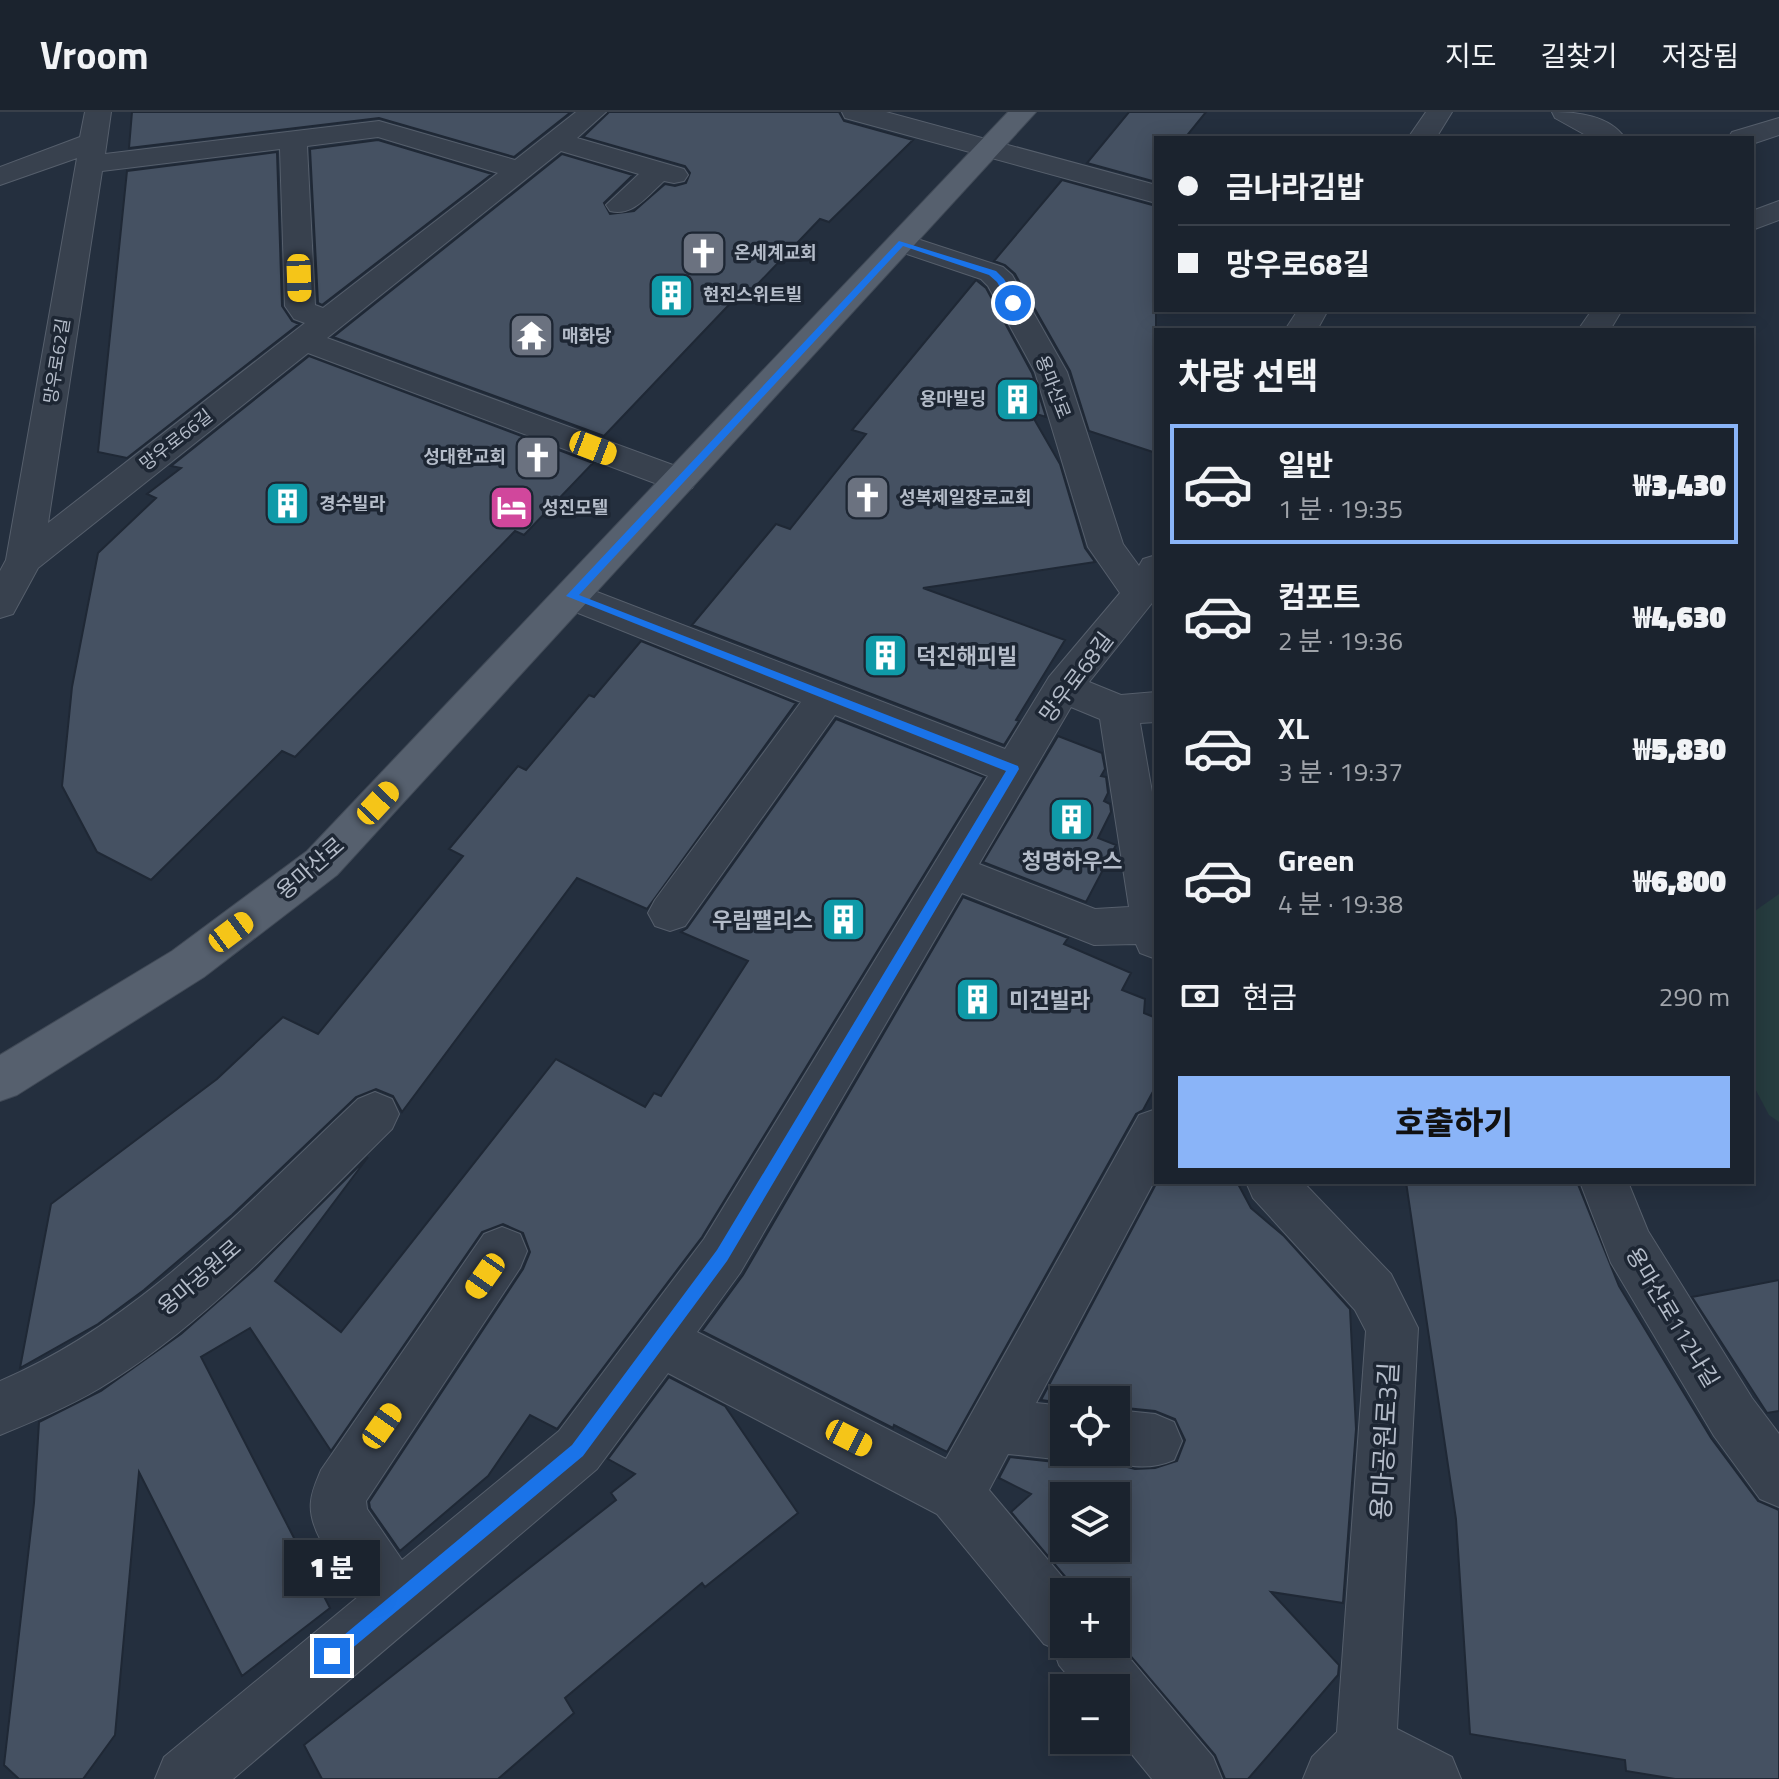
<!DOCTYPE html>
<html lang="ko">
<meta charset="utf-8">
<style>
body{margin:0;font-family:"Titillium Web","Noto Sans KR",sans-serif;background:#242b36;color:#f1f3f6;height:100vh;display:flex;flex-direction:column;font-size:30px;white-space:nowrap}
*{box-sizing:border-box;margin:0}
p{font-size:26px;color:#a0a4aa}
.icon{flex:none;width:44px;height:44px;fill:none;stroke:currentColor;stroke-width:2;stroke-linecap:round;stroke-linejoin:round}
.map{position:relative;flex:1;overflow:hidden}
.details{position:absolute;left:1154px;top:216px;width:600px;height:856px;display:flex;flex-direction:column;background:#1b232e;border-radius:0px;box-shadow:0 4px 20px #0003,0 0 0 2px #39404a}
.details>*{flex:none}
.hud{position:absolute;left:1154px;top:24px;width:600px;height:176px;border-radius:0px;box-shadow:0 4px 20px #0003,0 0 0 2px #39404a;display:grid;align-content:center;height:176px;padding:0 24px;background:#1b232e}
.controls{position:absolute;left:1050px;top:1274px;display:grid;gap:16px}
.controls a{display:grid;place-items:center;width:80px;height:80px;border-radius:0px;background:#1b232e;box-shadow:0 4px 20px #0003,0 0 0 2px #39404a;font-size:40px}
.end{position:absolute;width:36px;height:36px;margin:-18px;border:10px solid #1a73e8;background:#fff;box-shadow:0 0 0 4px #fff}
.from{border-radius:50%}
.bubble{position:absolute;height:56px;border-radius:0px;background:#1b232e;box-shadow:0 4px 20px #0003,0 0 0 2px #39404a;font-size:26px;font-weight:800;line-height:56px;text-align:center}
.car{position:absolute;width:24px;height:48px;margin:-24px -12px;border-radius:10px;box-shadow:0 0 6px 2px #0007;background:linear-gradient(#f5c518 24%,#345 0 40%,#f5c518 0 76%,#345 0 86%,#f5c518 0)}
.hud b{display:flex;align-items:center;gap:28px;height:76px;font-size:30px}
.hud b+b{border-top:2px solid #39404a}
.hud i{width:20px;height:20px;background:#f1f3f6}
ul{padding:0;list-style:none}
li{display:flex;align-items:center;gap:24px;height:120px;margin:0 16px 12px;padding:0 8px;border:4px solid transparent;border-radius:0px}
li div{flex:1}
li b{display:block;font-size:30px}
li em{font-style:normal;font-weight:800}
li.active{border-color:#8ab4f8}
li>.icon{width:72px;height:72px;stroke-width:1.5}
h2{padding:0 24px;font-size:36px;line-height:96px}
.pay{display:flex;align-items:center;gap:20px;height:88px;padding:0 24px;font-size:30px}
.pay p{margin-inline-start:auto}
.cta{display:flex;gap:16px;margin-top:auto;padding:16px 24px}
.cta a{flex:1;height:92px;border-radius:0px;background:#8ab4f8;color:#111;font-size:32px;font-weight:800;line-height:92px;text-align:center}
header{display:flex;align-items:center;gap:48px;box-sizing:border-box;height:112px;padding:0 40px;background:#1b232e;border-bottom:2px solid #39404a}
header strong{font-size:38px}
nav{display:flex;gap:44px;margin-inline-start:auto;font-size:28px}
.map>svg:first-child{display:block}
.green{fill:#263c3f}
.building{fill:#455162;stroke:#1f2835;stroke-width:2;fill-rule:evenodd}
.lines{fill:none;stroke-linecap:round;stroke-linejoin:round}
.minor-casing{stroke:#565f6c;stroke-width:2}
.major-casing{stroke:#414a57;stroke-width:2}
.minor{fill:#38414e;fill-rule:evenodd}
.major{fill:#56606e;fill-rule:evenodd}
.route{fill:#1a73e8}
.labels{text-anchor:middle;stroke-width:7;stroke-linejoin:round;paint-order:stroke}
.far-poi-label{font-size:18px;font-weight:bold;fill:#b4bcc9;stroke:#1d2633;text-anchor:start}
.far-street-label{font-size:18px;fill:#b4bcc9;stroke:#1d2633}
.poi-label{font-size:22px;font-weight:bold;fill:#b4bcc9;stroke:#1d2633;text-anchor:start}
.street-label{font-size:22px;fill:#b4bcc9;stroke:#1d2633}
.near-street-label{font-size:26px;fill:#b4bcc9;stroke:#1d2633}
</style>
<header>
<strong>Vroom</strong>
<nav><a>지도</a><a>길찾기</a><a>저장됨</a></nav>
</header>
<div class="map">
<svg width="1779" height="1667" viewBox="0 0 1779 1667">
<rect width="100%" height="100%" fill="#242f3e"/>
<path class="green" d="M1779,782V1010L1769,1003L1752,971V801Z"/>
<path class="building" d="M132,0H571L514,45L379,6L129,36Z
M609,0H839L844,9L913,28L829,110L820,107L753,177L746,175L604,324L333,225L562,42L633,63L604,91L610,102L634,99L665,72L675,74L686,71L690,61L685,54L583,25Z
M1129,0H1206L1185,26H1156V70L1087,51Z
M378,28L492,62L322,193L318,191L310,37Z
M277,40L282,194L292,209L299,212L127,346L98,340L127,59Z
M1062,68L1156,94V341L1089,319L1070,259L1015,162L1005,153L994,149Z
M976,168L986,176L1032,261L1046,305L1030,300L1060,352L1085,436L1095,450L923,476L1065,528L1016,608L1019,609L1004,633L692,513L776,412L790,417L866,322L852,318Z
M309,244L593,351L524,423L515,419L295,645L282,639L151,768L97,740L62,674L72,575L98,441L156,386L147,382L181,356L171,354Z
M641,529L796,591L647,797L577,766L402,1000L393,984L376,977L356,985L232,1103L144,1178L98,1212L20,1256L51,1092L217,967L283,905L318,922L463,744L449,737L518,654L526,658L589,583L594,585Z
M836,607L984,665L702,1125L557,1317L530,1303L488,1364L400,1439L370,1396L369,1390L523,1157L530,1140L523,1121L503,1112L482,1120L331,1339L250,1216L201,1245L330,1496L242,1564L139,1360L115,1623L83,1667H19L4,1653L34,1391L39,1310L101,1279L181,1222L255,1157L368,1045L275,1169L341,1220L556,947L645,995L654,981L661,984L748,849L681,820L687,816Z
M1058,624L1102,641L1105,657L1101,664L1106,665L1108,681L1104,689L1110,692L1111,700L1098,726L1116,733L1086,790L983,750Z
M963,785L1068,826L1064,832L1131,861L1122,878L1145,887L1144,901L1156,906V974L1143,998L1136,1002L947,1340L894,1313L893,1316L702,1219L743,1163Z
M1157,1070H1237L1251,1096L1284,1124L1350,1197L1356,1317L1343,1491L1271,1480L1339,1553L1338,1563L1248,1667H1225L1215,1643L1116,1527V1480H1078L1011,1400L1031,1382L999,1366L1010,1345L1064,1351L1092,1340L1096,1347L1135,1357L1155,1356L1177,1349L1185,1328L1175,1307L1155,1299L1116,1295V1288H1064V1291L1041,1288ZM1064,1384H1116V1436H1064Z
M1406,1070H1577L1619,1174L1711,1326L1758,1389L1779,1398V1667H1675L1626,1659L1625,1648L1470,1622L1456,1407Z
M1779,1168V1299L1767,1301L1692,1185Z
M669,1265L725,1294L798,1401L705,1475L702,1471L565,1586L574,1601L498,1667H322L304,1633L616,1388L611,1381L635,1362L608,1347Z"/>
<g class="lines">
<defs>
<path id="minor" d="M85,0H111L105,42L379,9L515,48L576,0H606L577,26L684,57L688,63L684,69L674,71L664,69C648,83 633,105 610,99L606,93L639,62L561,39L327,226L692,360L697,368L692,376L680,379L668,376L308,241L38,456L13,502L0,506V459L6,448L77,46L0,73V55L80,25ZM378,25L498,61L323,196L315,193L307,34ZM280,37L285,194L294,207L305,211L48,411L102,59Z
M842,0H886L1156,73V91L845,6Z
M1426,0H1452L1436,26H1408Z
M1552,0C1577,0 1609,3 1625,26H1591L1555,6Z
M1779,6V23L1752,32V26H1728L1732,20Z
M1779,89V108L1752,118V99Z
M902,122L1003,155L1012,163L1067,260L1123,432L1139,454L1143,447L1156,443V486L1089,570L1121,583L1156,580V610L1140,611L1156,703V847L1140,841L1136,832L1094,833L962,781L740,1161L697,1220L946,1347L1139,1003L1156,997V1066L1036,1291L1064,1294V1340H1083L1064,1348L1008,1342L989,1378L1075,1480H1064V1532L1116,1530L1213,1645L1222,1667H1152L1116,1623V1576H1078L1059,1553L1053,1536L1044,1532L937,1402L668,1261L597,1357L233,1667H155L164,1645L359,1484C342,1458 307,1422 311,1389C312,1378 317,1368 321,1358L484,1122L502,1115L520,1122L527,1139L520,1156L366,1389L367,1397L402,1448L559,1319L704,1127L988,664L835,603L685,814L670,819L655,814L648,801L655,788L801,590L558,493L553,484L558,475L571,471L584,475L1005,637L1049,565L1120,481L1088,435L1035,260L988,174L981,167L892,137L887,131L892,125ZM1071,595L1100,607L1129,795L1095,797L979,752Z
M1298,198H1328L1317,218H1285Z
M1592,198H1622L1610,218H1578Z
M375,980L392,987L399,1002L392,1017C300,1107 211,1209 100,1276C68,1295 34,1309 0,1323V1269C141,1209 248,1090 358,987Z
M1246,1070H1303L1391,1162L1418,1216L1397,1617L1452,1645L1461,1667H1303L1312,1645L1337,1620L1366,1219L1355,1198L1253,1086Z
M1580,1070H1628L1648,1119L1752,1286L1779,1322V1395L1760,1387L1714,1324L1611,1151Z
M1116,1298L1155,1302L1174,1310L1182,1329L1174,1348C1148,1359 1123,1355 1097,1344L1095,1340H1116Z"/>
<path id="major" d="M1008,0H1036L337,763L204,865L17,983L0,989V943L172,839L307,739Z"/>
</defs>
<use href="#minor" class="minor-casing"/>
<use href="#major" class="major-casing"/>
<use href="#minor" class="minor"/>
<use href="#major" class="major"/>
</g>
<path class="route" d="M899,129L996,159L1004,167L1018,191L1010,193L997,170L989,163L903,134L579,483L1018,654L1019,657L727,1149L583,1344L332,1553L326,1550L324,1544L326,1538L572,1333L717,1138L1006,659L566,484Z"/>
<defs>
<symbol id="church-square" viewBox="-11 -11 22 22"><rect x="-9" y="-9" width="18" height="18" rx="4" fill="#6b7280" stroke="#1d2633"/><path d="M-1.2-6h2.4v3.5h3.3v2.4h-3.3V6h-2.4V-.1h-3.3v-2.4h3.3Z" fill="#fff"/></symbol>
<symbol id="building-square" viewBox="-11 -11 22 22"><rect x="-9" y="-9" width="18" height="18" rx="4" fill="#0f9aa8" stroke="#1d2633"/><path d="M-4-6H4V6H1V3H-1V6H-4ZM-2.5-4.3h1.7v1.8h-1.7ZM.8-4.3h1.7v1.8H.8ZM-2.5-1h1.7V.8h-1.7ZM.8-1h1.7V.8H.8Z" fill="#fff"/></symbol>
<symbol id="temple-square" viewBox="-11 -11 22 22"><rect x="-9" y="-9" width="18" height="18" rx="4" fill="#6b7280" stroke="#1d2633"/><path d="M0-6L5-2H3V0L6.5 2.5H4V6H1.5V3h-3V6H-4V2.5H-6.5L-3 0V-2H-5Z" fill="#fff"/></symbol>
<symbol id="hotel-square" viewBox="-11 -11 22 22"><rect x="-9" y="-9" width="18" height="18" rx="4" fill="#d1479c" stroke="#1d2633"/><path d="M-6-4.5h1.5V1H6V5H4.5V3h-9V5H-6ZM-4 0a1.8 1.8 0 1 1 3.6 0ZM.5 0V-2.5h3Q6-2.5 6 0Z" fill="#fff"/></symbol>
</defs>
<g fill-rule="evenodd">
<use href="#church-square" x="678" y="116" width="51" height="51"/>
<use href="#building-square" x="646" y="158" width="51" height="51"/>
<use href="#temple-square" x="506" y="198" width="51" height="51"/>
<use href="#building-square" x="992" y="262" width="51" height="51"/>
<use href="#church-square" x="512" y="320" width="51" height="51"/>
<use href="#church-square" x="842" y="360" width="51" height="51"/>
<use href="#building-square" x="262" y="366" width="51" height="51"/>
<use href="#hotel-square" x="486" y="370" width="51" height="51"/>
<use href="#building-square" x="860" y="518" width="51" height="51"/>
<use href="#building-square" x="1046" y="682" width="51" height="51"/>
<use href="#building-square" x="818" y="782" width="51" height="51"/>
<use href="#building-square" x="952" y="862" width="51" height="51"/>
</g>
<g class="labels">
<g class="far-poi-label">
<text x="734" y="147">온세계교회</text>
<text x="703" y="189">현진스위트빌</text>
<text x="562" y="230">매화당</text>
<text x="986" y="293" text-anchor="end">용마빌딩</text>
<text x="506" y="351" text-anchor="end">성대한교회</text>
<text x="899" y="392">성복제일장로교회</text>
<text x="319" y="398">경수빌라</text>
<text x="542" y="402">성진모텔</text>
</g>
<g class="far-street-label">
<text transform="translate(57 249) rotate(-81)" y="6">망우로62길</text>
<text transform="translate(1053 275) rotate(69)" y="6">용마산로</text>
<text transform="translate(176 328) rotate(-38)" y="6">망우로66길</text>
</g>
<g class="poi-label">
<text x="916" y="552">덕진해피빌</text>
<text x="1072" y="757" text-anchor="middle">청명하우스</text>
<text x="813" y="816" text-anchor="end">우림팰리스</text>
<text x="1009" y="896">미건빌라</text>
</g>
<g class="street-label">
<text transform="translate(1076 565) rotate(-53)" y="8">망우로68길</text>
<text transform="translate(310 756) rotate(-41)" y="8">용마산로</text>
<text transform="translate(199 1165) rotate(-41)" y="8">용마공원로</text>
<text transform="translate(1673 1205) rotate(59)" y="8">용마산로112나길</text>
</g>
<g class="near-street-label">
<text transform="translate(1385 1329) rotate(-87)" y="9">용마공원로3길</text>
</g>
</g>
</svg>
<div class="controls">
<a><svg class="icon" aria-label="locate" viewBox="0 0 24 24"><circle cx="12" cy="12" r="6"/><path d="M12 2v4M12 18v4M2 12h4M18 12h4"/></svg></a>
<a><svg class="icon" aria-label="layers" viewBox="0 0 24 24"><path d="M12 4l9 5-9 5-9-5zM3 14l9 5 9-5"/></svg></a>
<a>+</a>
<a>−</a>
</div>
<i class="end from" style="left:1013px;top:191px"></i>
<i class="end" style="left:332px;top:1544px"></i>
<div class="bubble" style="left:284px;top:1428px;width:96px">1 분</div>
<i class="car" style="left:299px;top:166px;rotate:178deg"></i>
<i class="car" style="left:593px;top:336px;rotate:111deg"></i>
<i class="car" style="left:378px;top:691px;rotate:43deg"></i>
<i class="car" style="left:231px;top:820px;rotate:53deg"></i>
<i class="car" style="left:485px;top:1164px;rotate:215deg"></i>
<i class="car" style="left:382px;top:1314px;rotate:35deg"></i>
<i class="car" style="left:849px;top:1326px;rotate:117deg"></i>
<div class="hud">
<b><i class="from"></i>금나라김밥</b>
<b><i></i>망우로68길</b>
</div>
<section class="details">
<h2>차량 선택</h2>
<ul>
<li class="active"><svg class="icon" aria-label="car" viewBox="0 0 24 24"><path d="M5 17H2v-5l4-1 3-4h7l3 4 3 1v5h-3M9 17h6M6 11h13"/><circle cx="7" cy="17" r="2"/><circle cx="17" cy="17" r="2"/></svg><div><b>일반</b><p>1 분 · 19:35</p></div><em>₩3,430</em></li>
<li><svg class="icon" aria-label="car" viewBox="0 0 24 24"><path d="M5 17H2v-5l4-1 3-4h7l3 4 3 1v5h-3M9 17h6M6 11h13"/><circle cx="7" cy="17" r="2"/><circle cx="17" cy="17" r="2"/></svg><div><b>컴포트</b><p>2 분 · 19:36</p></div><em>₩4,630</em></li>
<li><svg class="icon" aria-label="car" viewBox="0 0 24 24"><path d="M5 17H2v-5l4-1 3-4h7l3 4 3 1v5h-3M9 17h6M6 11h13"/><circle cx="7" cy="17" r="2"/><circle cx="17" cy="17" r="2"/></svg><div><b>XL</b><p>3 분 · 19:37</p></div><em>₩5,830</em></li>
<li><svg class="icon" aria-label="car" viewBox="0 0 24 24"><path d="M5 17H2v-5l4-1 3-4h7l3 4 3 1v5h-3M9 17h6M6 11h13"/><circle cx="7" cy="17" r="2"/><circle cx="17" cy="17" r="2"/></svg><div><b>Green</b><p>4 분 · 19:38</p></div><em>₩6,800</em></li>
</ul>
<div class="pay"><svg class="icon" aria-label="cash" viewBox="0 0 24 24"><path d="M3 7h18v10H3z"/><circle cx="12" cy="12" r="2"/></svg>현금<p>290 m</p></div>
<div class="cta"><a>호출하기</a></div>
</section>
</div>
